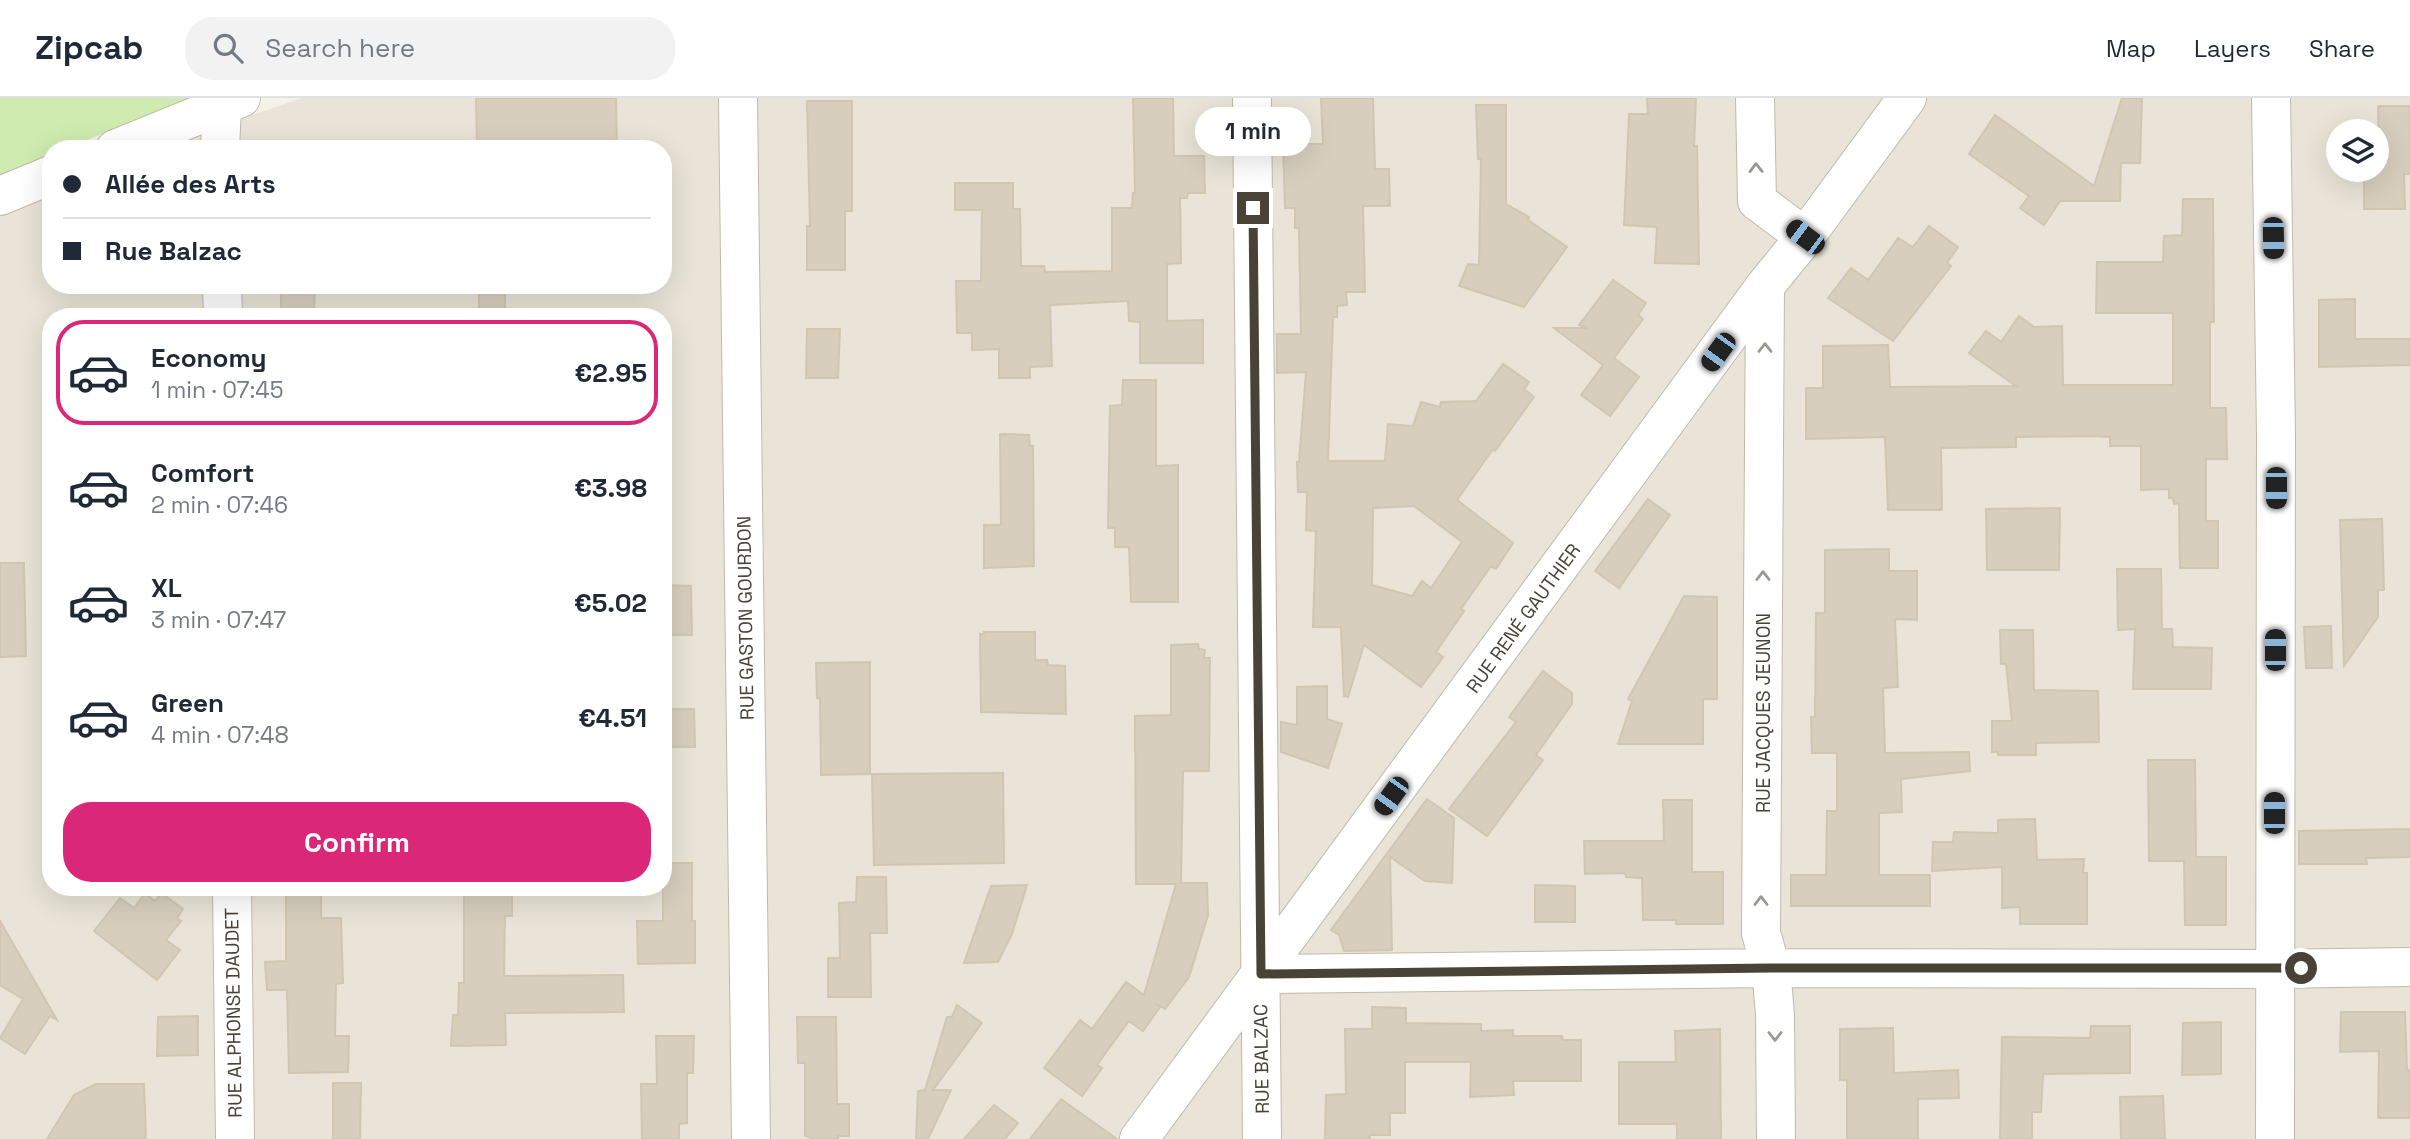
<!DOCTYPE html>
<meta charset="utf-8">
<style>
body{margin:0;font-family:"Space Grotesk",sans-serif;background:#f2f2f3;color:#1f2937;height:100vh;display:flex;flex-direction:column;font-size:26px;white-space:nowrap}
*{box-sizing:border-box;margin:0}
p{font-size:23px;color:#747a83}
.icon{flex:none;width:38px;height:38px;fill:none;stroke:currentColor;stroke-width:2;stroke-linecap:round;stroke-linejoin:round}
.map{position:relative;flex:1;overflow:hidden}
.drawer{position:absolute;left:42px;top:210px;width:630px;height:588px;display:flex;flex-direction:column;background:#fff;border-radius:28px;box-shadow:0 7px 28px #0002}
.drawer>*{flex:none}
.top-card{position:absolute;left:42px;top:42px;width:630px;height:154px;border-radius:28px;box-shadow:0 7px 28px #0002;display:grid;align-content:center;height:154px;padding:0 21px;background:#fff}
.fabs{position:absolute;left:2326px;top:21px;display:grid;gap:14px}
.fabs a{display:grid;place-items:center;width:63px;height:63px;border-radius:50%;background:#fff;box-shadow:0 7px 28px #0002;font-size:35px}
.end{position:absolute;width:32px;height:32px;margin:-16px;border:9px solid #494237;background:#fff;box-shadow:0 0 0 4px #fff}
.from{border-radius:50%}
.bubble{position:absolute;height:49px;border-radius:24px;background:#fff;box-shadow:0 7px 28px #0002;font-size:23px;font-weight:700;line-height:49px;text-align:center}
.car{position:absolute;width:21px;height:42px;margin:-21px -10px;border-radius:9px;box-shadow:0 0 5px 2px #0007;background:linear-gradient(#222 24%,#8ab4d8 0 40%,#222 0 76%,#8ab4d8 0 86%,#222 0)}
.top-card b{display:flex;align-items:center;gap:24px;height:66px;font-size:26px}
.top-card b+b{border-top:2px solid #e0e1e3}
.top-card i{width:18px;height:18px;background:#1f2937}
ul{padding:12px 0 0;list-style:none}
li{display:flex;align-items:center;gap:21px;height:105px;margin:0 14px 10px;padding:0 7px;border:4px solid transparent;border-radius:28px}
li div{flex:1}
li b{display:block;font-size:26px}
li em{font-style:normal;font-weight:700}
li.on{border-color:#db2777}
li>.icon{width:63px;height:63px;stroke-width:1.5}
.primary-button{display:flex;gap:14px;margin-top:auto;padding:14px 21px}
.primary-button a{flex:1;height:80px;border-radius:28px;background:#db2777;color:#fff;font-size:28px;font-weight:700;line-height:80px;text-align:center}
header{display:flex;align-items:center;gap:42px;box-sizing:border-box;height:98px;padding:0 35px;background:#fff;border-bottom:2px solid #e0e1e3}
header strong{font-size:33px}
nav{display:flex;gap:38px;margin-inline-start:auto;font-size:24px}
.search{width:490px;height:63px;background:#f2f2f3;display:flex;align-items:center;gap:18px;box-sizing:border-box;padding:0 24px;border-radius:28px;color:#747a83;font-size:26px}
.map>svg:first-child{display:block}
.residential{fill:#e9e4d7;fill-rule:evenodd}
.green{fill:#cfebb0}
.building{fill:#d7cebe;stroke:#d2c6b1;stroke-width:2;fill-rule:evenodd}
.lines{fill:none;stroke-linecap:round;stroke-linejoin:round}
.minor-casing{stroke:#c1baab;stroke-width:40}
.minor{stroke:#fff;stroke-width:38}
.oneway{stroke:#9b9791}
.route{stroke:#494237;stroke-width:9}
.labels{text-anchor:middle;stroke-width:5;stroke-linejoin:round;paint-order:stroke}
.street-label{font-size:19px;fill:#494237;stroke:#fff}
</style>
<header>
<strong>Zipcab</strong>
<div class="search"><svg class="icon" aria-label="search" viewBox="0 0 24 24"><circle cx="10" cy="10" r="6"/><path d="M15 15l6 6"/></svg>Search here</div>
<nav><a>Map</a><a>Layers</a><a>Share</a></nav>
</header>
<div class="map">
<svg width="2410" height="1041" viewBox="0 0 2410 1041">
<rect width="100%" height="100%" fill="#f5f2e9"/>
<path class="residential" d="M302,0H2410V1041H0V103L51,86V187H663V51H154ZM2338,33H2376V72H2338ZM51,219H663V789H51Z"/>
<path class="green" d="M0,0H197L143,19L65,51H51V56L0,77Z"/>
<path class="building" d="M476,0H616L617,51H477Z
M1133,0H1173L1174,58H1204L1205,95H1188L1187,100H1180L1181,165L1167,166V223L1203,222V265H1140V224L1129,223L1128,203L1050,207L1052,268L1030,269V280H999V251L972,252V235H957L956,183H981L982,112H955V85H1013V111H1020L1021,168H1044L1045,174L1112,173V110H1132L1133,95H1135Z
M1321,0H1373L1375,71H1389L1390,108H1363L1365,194H1346L1347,207L1337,208V219H1333L1328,363H1385L1388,326L1413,328L1421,304L1440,309L1441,304L1476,303L1503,266L1529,284L1524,291L1534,299L1495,353L1493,351L1457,402L1513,445L1496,471L1491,468L1461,511L1464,513L1436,554L1443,559L1421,589L1364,547L1348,599L1344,598L1341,529H1313L1316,433L1306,432L1307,394H1298L1297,364H1299L1306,274L1277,275V236H1301L1299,130H1295V110H1285L1283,46H1323ZM1414,408L1462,444L1431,490L1422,483L1412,498L1372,487L1373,410Z
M1647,0H1696L1694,48H1697L1699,166L1655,165L1657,129L1624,127L1629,16H1648Z
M2122,0H2142L2140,65H2121L2120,103H2060L2044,127L2020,110L2029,98L1969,56L1995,17L2094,88Z
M807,3H852V113H845V172H807V128H810Z
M1476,7H1506V106L1529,119L1528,122L1567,149L1524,209L1459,188L1468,166L1479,167L1481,61H1478Z
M2378,8H2410V76H2404L2405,111H2364V72H2376V59H2379Z
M2183,101H2213L2214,224H2210V310H2226L2227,361H2206V423H2218V470H2180L2179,405L2174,406L2173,400H2169V391L2141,392V348H2110V339L2093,338L2016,339V349L1941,350L1942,412H1888L1885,339L1806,341V290H1823V248L1888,247L1890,289L2016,288L1969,255L1986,233L2001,244L2019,218L2034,229L2062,228L2063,287H2173V215H2096L2097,164H2163L2164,138L2182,137Z
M1929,128L1958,149L1947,165L1951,168L1893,243L1828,200L1851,170L1868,182L1898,140L1913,149Z
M1613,182L1646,205L1638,217L1643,221L1614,260L1639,279L1610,318L1581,297L1603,267L1554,230H1587L1579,227Z
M281,187H315L314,219H281Z
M479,187H505V219H479Z
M2355,201V241H2410V267L2319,269V202Z
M807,231H840L838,280H806Z
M1123,282H1156V368L1178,367V504H1131L1129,449H1115V430H1108L1110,308L1122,307Z
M1000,336L1029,337L1030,348H1033L1034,468L984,470V427H1001Z
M1648,401L1670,417L1619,490L1595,473Z
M2060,410L2059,472H1987L1986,411Z
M2382,421L2384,492H2378V519L2344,568L2340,422Z
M1889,451V473H1917V522L1895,521L1898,589L1883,590L1885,655L1969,654L1970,673L1901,681L1902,714L1879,715V777H1930V808H1791V777H1826L1827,713H1837V655H1812L1811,619H1815L1816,515H1825V452Z
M0,465H24L26,558L0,559Z
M2117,471H2161L2162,531H2172L2173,549L2212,550L2211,591H2133L2135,531L2118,532Z
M663,487L691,488L692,537H663Z
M1684,498L1717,499V601H1703V646H1618L1632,603L1628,601Z
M2331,528L2332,570H2306L2304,529Z
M2000,532H2033L2034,592L2098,593L2099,644L2036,645V657H1998V654H1992V623H2012L2006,566H2001Z
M984,534H1035V562H1047L1048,567L1065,568L1066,616L981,614L980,536H984Z
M1198,546L1199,551L1205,552L1204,560H1210L1209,673H1183L1181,785H1207L1208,817L1189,879L1165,911L1156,906L1160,909L1143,933L1129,923L1097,967L1102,970L1082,998L1044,970L1080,922L1092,931L1126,884L1144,897L1176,786H1136L1135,618L1171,617V547Z
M870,564V676L821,677L820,600H817L816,565Z
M1543,573L1572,595V606L1536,657L1543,662L1487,738L1449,711L1516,624L1509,619Z
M1327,588V621L1342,626L1328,670L1281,654V624L1297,627V589Z
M663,611H694L695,649H663Z
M2148,662H2195L2196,759H2226V827H2185L2184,763H2149Z
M1003,675L1004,765L874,767L872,676Z
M1427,701L1454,720L1452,785L1425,783L1390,759L1392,852L1344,853L1339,837L1331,832Z
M1663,702H1692V774H1723V826H1676V822H1643L1642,780L1626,779L1625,775L1585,776L1584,743H1664Z
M2035,721L2037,762L2084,761L2083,775H2087V826H2020V809L2002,810V769L1932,773L1933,744H1953L1954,734L1998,735V722Z
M2410,731V759L2366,760L2367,766H2299V733Z
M663,765H692V823H695V865L638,866L637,823H663Z
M857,779H886L887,835H870L871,899H828V860H840L839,805L856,804Z
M1027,787L1012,836L998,864L964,865L991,788Z
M1535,787L1575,788V824H1535Z
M286,789H321V820H341L343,885L336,886L335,938H349L348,974L289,975L287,892H267L265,864L286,863Z
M464,789H512V818H505L504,878L623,877L624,914L505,915L506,947L451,948L453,917H458L459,885H464Z
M145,795L155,803L161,795L183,811L177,820L181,823L166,842L180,852L157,882L94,833L120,800L134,810Z
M0,823L57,922L50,918L25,956L0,940L23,901L0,887Z
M957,907L982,925L933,992H951L928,1041H916L918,993L925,992L947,919H952Z
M1372,909L1406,910V925L1481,926V933L1513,932V938H1562L1563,942H1581V983H1513L1514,997L1470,999L1471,964H1405V1015H1390V1037H1370V1041H1325L1326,997L1346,996L1345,931H1372Z
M2341,914H2405L2407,972H2410V1020H2378L2379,953L2340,954Z
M198,918V957L157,958L158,919Z
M797,919H836L837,1006H849V1038H838V1041H811L810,1039L805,1038V965H798Z
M2221,924V976L2182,977L2183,925Z
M2091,928H2130V975L2043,976L2041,1014H2032V1041H2000L2002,939L2090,940Z
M1893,930L1894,975L1958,972L1959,1000L1918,1001V1041H1847V982H1840V931Z
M1720,931L1721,1041H1677V1026H1619V964H1676L1675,933Z
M656,938H694L693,975H687V1025L679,1026V1041H642L641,986H657Z
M333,985H361L360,1041H333Z
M96,986H144L146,1041H47L74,997Z
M2163,998L2165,1041H2121L2120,999Z
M1061,1001L1117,1041H1118H1030Z
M994,1007L1018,1025L1005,1041H964Z"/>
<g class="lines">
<defs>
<path id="minor" d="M738,0L751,1041
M1252,0L1262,1041
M1755,0L1757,103L1805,139
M2271,0L2276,336L2275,1041
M115,51L241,0
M220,51L222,8
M0,98L51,77
M222,187L223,219
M1765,188L1761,835L1771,870L1775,917L1776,1041
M232,789L235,1041
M1260,876L1771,870L2274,871L2410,869
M1139,1041L1765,188L1805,139L1907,0"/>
</defs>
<use href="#minor" class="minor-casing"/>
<use href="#minor" class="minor"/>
</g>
<defs><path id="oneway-chevron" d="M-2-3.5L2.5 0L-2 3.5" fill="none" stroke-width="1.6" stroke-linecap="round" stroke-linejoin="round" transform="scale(1.75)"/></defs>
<g class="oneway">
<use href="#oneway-chevron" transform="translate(1756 70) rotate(-91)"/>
<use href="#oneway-chevron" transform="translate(1765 250) rotate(-90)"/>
<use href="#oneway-chevron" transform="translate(1763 478) rotate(-90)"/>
<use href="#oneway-chevron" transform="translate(1761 803) rotate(-90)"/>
<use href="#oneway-chevron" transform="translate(1775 938) rotate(90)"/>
</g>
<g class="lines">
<path class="route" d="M1253,110L1261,876L1771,870H2301"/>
</g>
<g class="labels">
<g class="street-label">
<text transform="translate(745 520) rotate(-91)" y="7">RUE GASTON GOURDON</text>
<text transform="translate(1523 520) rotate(-54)" y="7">RUE RENÉ GAUTHIER</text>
<text transform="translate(1763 615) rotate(-90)" y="7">RUE JACQUES JEUNON</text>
<text transform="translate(233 915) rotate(-91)" y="7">RUE ALPHONSE DAUDET</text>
<text transform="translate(1261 961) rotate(-91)" y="7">RUE BALZAC</text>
</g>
</g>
</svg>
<div class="fabs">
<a><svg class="icon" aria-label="layers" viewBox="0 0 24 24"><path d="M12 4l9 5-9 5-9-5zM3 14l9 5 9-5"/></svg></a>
</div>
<i class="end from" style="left:2301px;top:870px"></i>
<i class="end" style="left:1253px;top:110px"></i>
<div class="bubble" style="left:1195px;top:9px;width:116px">1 min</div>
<i class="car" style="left:1805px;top:139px;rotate:307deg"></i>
<i class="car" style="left:2273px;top:140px;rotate:179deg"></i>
<i class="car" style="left:1718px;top:254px;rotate:216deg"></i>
<i class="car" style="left:2276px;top:390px;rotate:180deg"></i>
<i class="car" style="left:2275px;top:552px;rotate:0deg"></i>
<i class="car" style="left:1391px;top:698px;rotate:216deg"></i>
<i class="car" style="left:2274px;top:715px;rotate:0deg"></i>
<div class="top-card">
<b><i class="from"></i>Allée des Arts</b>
<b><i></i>Rue Balzac</b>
</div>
<section class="drawer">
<ul>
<li class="on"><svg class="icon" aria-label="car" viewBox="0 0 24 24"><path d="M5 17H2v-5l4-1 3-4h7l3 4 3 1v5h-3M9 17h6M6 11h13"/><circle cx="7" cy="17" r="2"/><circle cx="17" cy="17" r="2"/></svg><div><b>Economy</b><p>1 min · 07:45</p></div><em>€2.95</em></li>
<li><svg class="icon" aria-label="car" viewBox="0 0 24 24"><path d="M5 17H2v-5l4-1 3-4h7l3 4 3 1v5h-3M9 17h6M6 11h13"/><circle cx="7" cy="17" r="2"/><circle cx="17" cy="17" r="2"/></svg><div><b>Comfort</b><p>2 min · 07:46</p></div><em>€3.98</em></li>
<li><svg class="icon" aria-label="car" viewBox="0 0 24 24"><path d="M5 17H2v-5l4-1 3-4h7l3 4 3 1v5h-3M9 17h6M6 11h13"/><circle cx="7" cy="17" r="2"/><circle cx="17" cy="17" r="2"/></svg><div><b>XL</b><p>3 min · 07:47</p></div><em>€5.02</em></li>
<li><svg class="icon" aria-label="car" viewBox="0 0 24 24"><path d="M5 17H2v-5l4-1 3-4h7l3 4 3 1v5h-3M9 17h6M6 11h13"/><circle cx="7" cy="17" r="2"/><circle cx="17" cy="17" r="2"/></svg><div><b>Green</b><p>4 min · 07:48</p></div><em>€4.51</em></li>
</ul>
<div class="primary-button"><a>Confirm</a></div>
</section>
</div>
